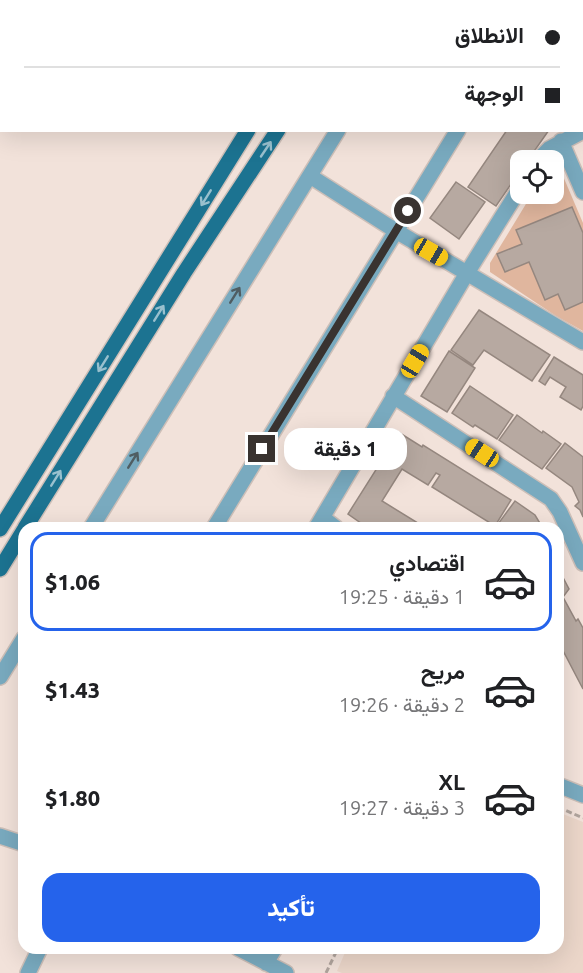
<!DOCTYPE html>
<html lang="ar">
<meta charset="utf-8">
<style>
body{margin:0;font-family:Ubuntu,Vazirmatn,sans-serif;background:#f2f2f2;color:#202124;direction:rtl;height:100vh;display:flex;flex-direction:column;font-size:22px;white-space:nowrap}
*{box-sizing:border-box;margin:0}
p{font-size:20px;color:#757577}
.icon{flex:none;width:33px;height:33px;fill:none;stroke:currentColor;stroke-width:2;stroke-linecap:round;stroke-linejoin:round}
.map{position:relative;flex:1;overflow:hidden;direction:ltr}
.sheet{position:absolute;left:18px;top:522px;width:546px;height:432px;display:flex;flex-direction:column;background:#fff;border-radius:18px;box-shadow:0 6px 24px #0002;direction:rtl}
.sheet>*{flex:none}
.top-card{position:absolute;left:0px;top:0px;width:584px;height:132px;box-shadow:0 6px 24px #0002;direction:rtl;display:grid;align-content:center;height:132px;padding:0 24px;background:#fff}
.tools{position:absolute;left:510px;top:150px;display:grid;gap:12px}
.tools a{display:grid;place-items:center;width:54px;height:54px;border-radius:12px;background:#fff;box-shadow:0 6px 24px #0002;font-size:30px}
.end{position:absolute;width:27px;height:27px;margin:-14px;border:8px solid #393330;background:#fff;box-shadow:0 0 0 3px #fff}
.from{border-radius:50%}
.bubble{position:absolute;height:42px;border-radius:18px;background:#fff;box-shadow:0 6px 24px #0002;font-size:20px;font-weight:800;line-height:42px;text-align:center;direction:rtl}
.car{position:absolute;width:18px;height:36px;margin:-18px -9px;border-radius:8px;box-shadow:0 0 4px 2px #0007;background:linear-gradient(#f5c518 24%,#345 0 40%,#f5c518 0 76%,#345 0 86%,#f5c518 0)}
.top-card b{display:flex;align-items:center;gap:21px;height:57px;font-size:22px}
.top-card b+b{border-top:2px solid #e0e0e0}
.top-card i{width:15px;height:15px;background:#202124}
ul{padding:10px 0 0;list-style:none}
li{display:flex;align-items:center;gap:18px;height:99px;margin:0 12px 9px;padding:0 12px;border:3px solid transparent;border-radius:18px}
li div{flex:1}
li b{display:block;font-size:22px}
li em{font-style:normal;font-weight:800}
li.selected{border-color:#2563eb}
li>.icon{width:54px;height:54px;stroke-width:1.5}
.cta{display:flex;gap:12px;margin-top:auto;padding:12px 24px}
.cta a{flex:1;height:69px;border-radius:18px;background:#2563eb;color:#fff;font-size:24px;font-weight:800;line-height:69px;text-align:center}
.map>svg:first-child{display:block}
.built{fill:#ebd6c9}
.green{fill:#e0b69e}
.building{fill:#b7a9a1;stroke:#95877f;stroke-width:1.5}
.lines{fill:none;stroke-linecap:round;stroke-linejoin:round}
.minor-casing{stroke:#cdbfb8;stroke-width:18}
.major-casing{stroke:#cdbfb8;stroke-width:18}
.path{stroke:#b0a49d;stroke-width:3;stroke-dasharray:6 3;stroke-linecap:butt}
.minor{stroke:#79aabf;stroke-width:15}
.major{stroke:#1c7391;stroke-width:15}
.oneway{stroke:#99c0ce}
.oneway2{stroke:#4f5d62}
.route{stroke:#393330;stroke-width:8}
</style>
<div class="map">
<svg width="583" height="973" viewBox="0 0 583 973">
<rect width="100%" height="100%" fill="#f2e2da"/>
<path class="built" d="M65,0H310L309,2Z
M558,812L583,822V973H342L337,971L347,948H558Z"/>
<path class="green" d="M554,167L560,169L583,223V331L556,316L490,272V263L532,194H554Z"/>
<path class="building" d="M78,0H218L217,2Z
M507,130H549L528,160H520V171L496,206L468,187Z
M456,182L485,202L459,239L430,218Z
M572,207L583,233V302L565,310L558,294L545,300L529,262L505,272L497,254L522,244L516,230Z
M479,310L550,355L532,381L484,350L473,365L451,350Z
M449,351L475,368L447,412L421,396Z
M554,357L583,375V406L581,410L560,397L566,387L550,377L545,385L539,381Z
M470,386L513,415L497,439L475,425L473,427L452,413Z
M517,415L542,433L543,431L561,444L542,469L499,440Z
M395,430L422,447L423,445L511,500L495,526L432,487L440,475L436,473L428,485L402,469L382,501L426,528H368L348,514L386,454L382,451Z
M565,443L583,457V517L580,510L575,506L579,502L572,487L546,468Z
M515,501L535,515L541,525L539,528H500L498,524Z
M558,568L569,589L563,597L576,621L578,619L583,628V689L558,641Z"/>
<g class="lines">
<defs>
<path id="minor" d="M419,2L420,0
M582,34H583
M561,141L583,192
M538,160L549,149L583,131
M310,176L396,231L583,342
M393,396L551,499L560,512L583,563
M323,518L336,528
M91,528L338,130
M214,528L458,130
M316,528L467,273L520,188
M0,677L24,638
M558,785L583,795
M0,836L24,844
M238,948L286,973
M266,963L275,948
M28,973L40,948"/>
<path id="major" d="M329,2L330,0
M360,2L361,0
M25,528L184,273L278,130
M0,529L248,130
M0,569L24,530"/>
</defs>
<use href="#minor" class="minor-casing"/>
<use href="#major" class="major-casing"/>
<path class="path" d="M558,807L583,818
M326,973L338,948"/>
<use href="#minor" class="minor"/>
<use href="#major" class="major"/>
</g>
<defs><path id="oneway-shaft" d="M-6 0H5M1.5-3L5.5 0L1.5 3" fill="none" stroke-width="1.6" stroke-linecap="round" stroke-linejoin="round" transform="scale(1.5)"/></defs>
<g class="oneway">
<use href="#oneway-shaft" transform="translate(266 149) rotate(-56)"/>
<use href="#oneway-shaft" transform="translate(206 198) rotate(122)"/>
<use href="#oneway-shaft" transform="translate(159 313) rotate(-58)"/>
<use href="#oneway-shaft" transform="translate(103 364) rotate(122)"/>
<use href="#oneway-shaft" transform="translate(56 478) rotate(-58)"/>
</g>
<g class="oneway2">
<use href="#oneway-shaft" transform="translate(235 295) rotate(-58)"/>
<use href="#oneway-shaft" transform="translate(133 460) rotate(-58)"/>
</g>
<g class="lines">
<path class="route" d="M262,449L408,211"/>
</g>
</svg>
<div class="tools">
<a><svg class="icon" aria-label="locate" viewBox="0 0 24 24"><circle cx="12" cy="12" r="6"/><path d="M12 2v4M12 18v4M2 12h4M18 12h4"/></svg></a>
</div>
<i class="end from" style="left:408px;top:211px"></i>
<i class="end" style="left:262px;top:449px"></i>
<div class="bubble" style="left:284px;top:428px;width:123px">1 دقيقة</div>
<i class="car" style="left:431px;top:252px;rotate:120deg"></i>
<i class="car" style="left:415px;top:361px;rotate:31deg"></i>
<i class="car" style="left:482px;top:453px;rotate:303deg"></i>
<div class="top-card">
<b><i class="from"></i>الانطلاق</b>
<b><i></i>الوجهة</b>
</div>
<section class="sheet">
<ul>
<li class="selected"><svg class="icon" aria-label="car" viewBox="0 0 24 24"><path d="M5 17H2v-5l4-1 3-4h7l3 4 3 1v5h-3M9 17h6M6 11h13"/><circle cx="7" cy="17" r="2"/><circle cx="17" cy="17" r="2"/></svg><div><b>اقتصادي</b><p>1 دقيقة · 19:25</p></div><em>$1.06</em></li>
<li><svg class="icon" aria-label="car" viewBox="0 0 24 24"><path d="M5 17H2v-5l4-1 3-4h7l3 4 3 1v5h-3M9 17h6M6 11h13"/><circle cx="7" cy="17" r="2"/><circle cx="17" cy="17" r="2"/></svg><div><b>مريح</b><p>2 دقيقة · 19:26</p></div><em>$1.43</em></li>
<li><svg class="icon" aria-label="car" viewBox="0 0 24 24"><path d="M5 17H2v-5l4-1 3-4h7l3 4 3 1v5h-3M9 17h6M6 11h13"/><circle cx="7" cy="17" r="2"/><circle cx="17" cy="17" r="2"/></svg><div><b>XL</b><p>3 دقيقة · 19:27</p></div><em>$1.80</em></li>
</ul>
<div class="cta"><a>تأكيد</a></div>
</section>
</div>
